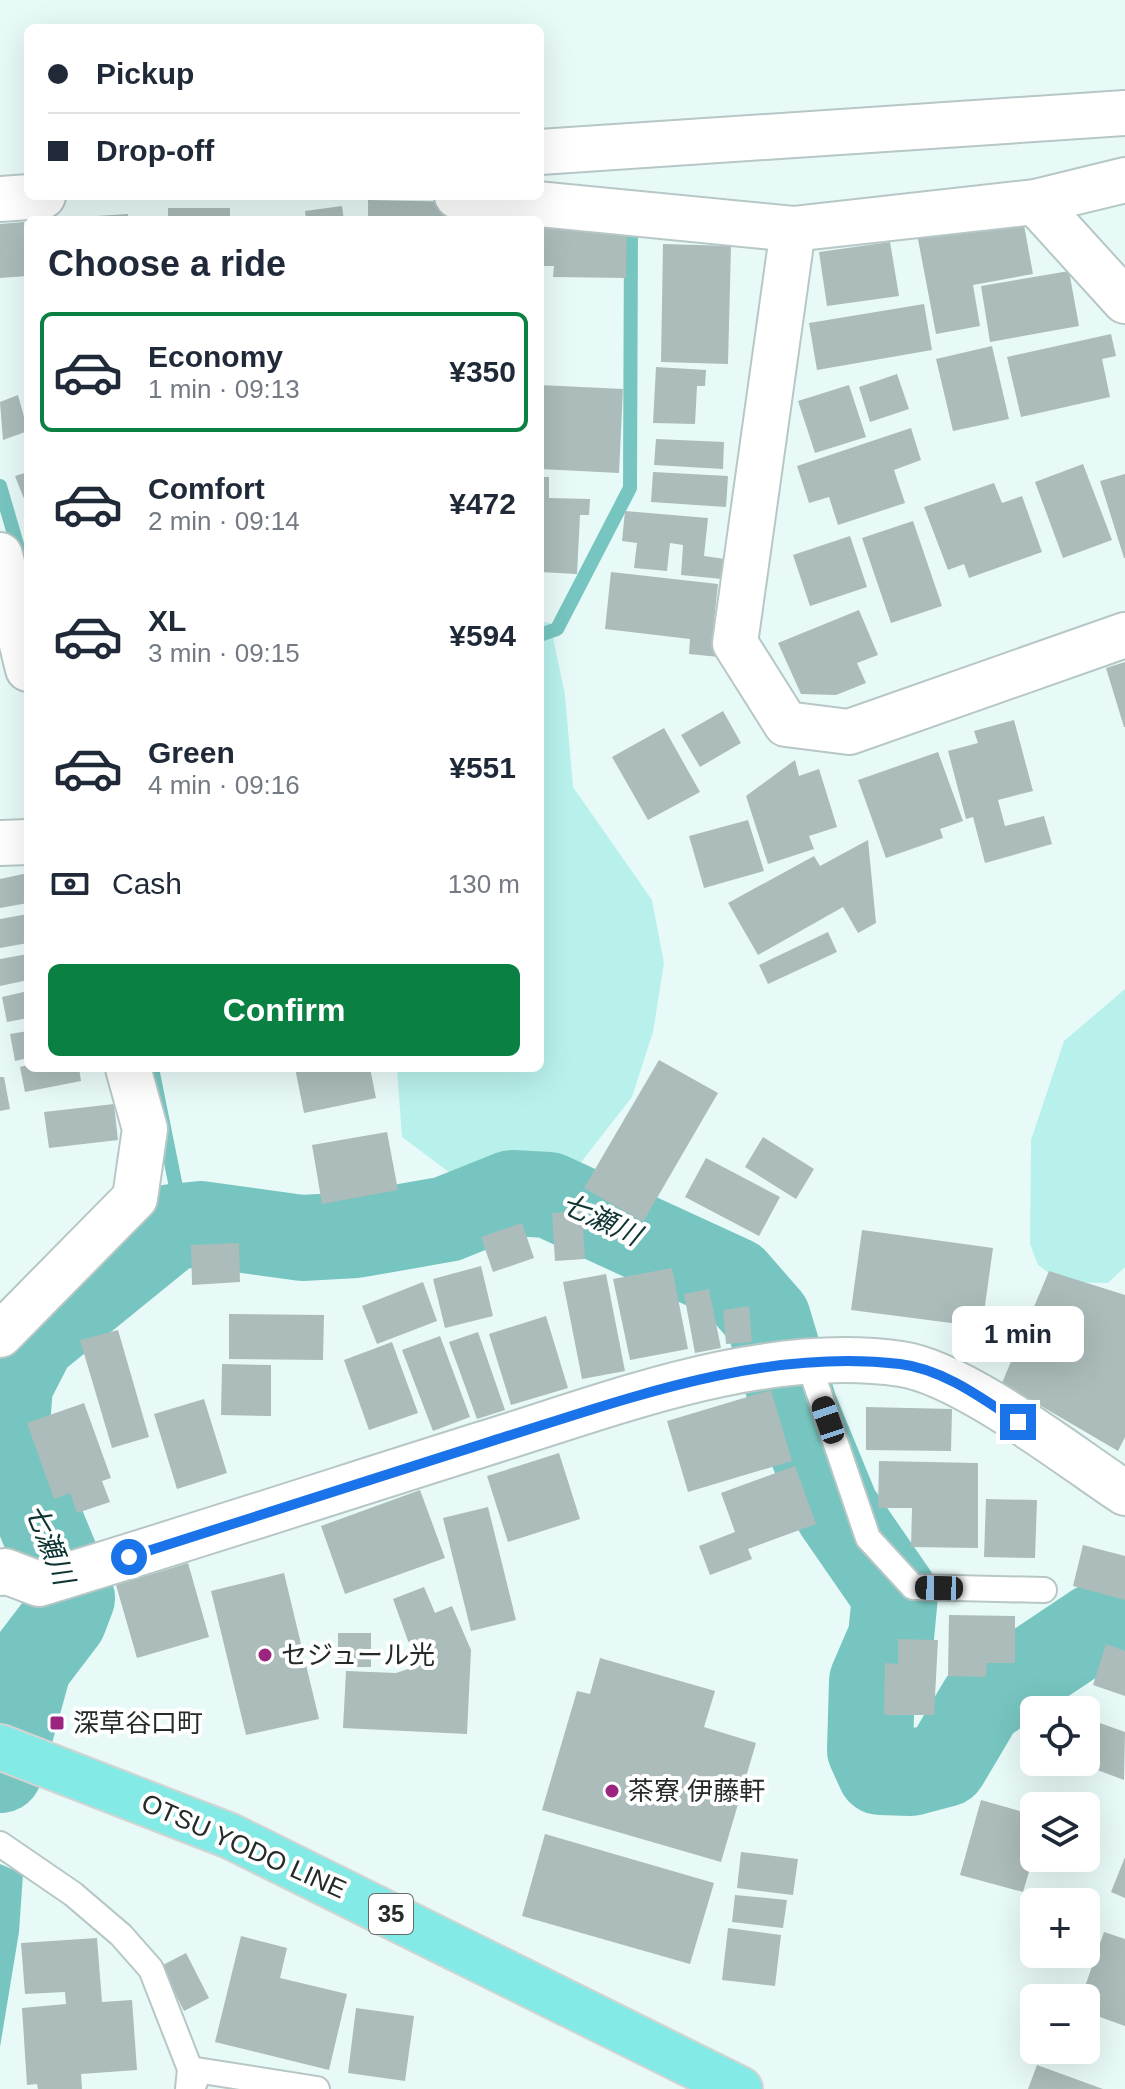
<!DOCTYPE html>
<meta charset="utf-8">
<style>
body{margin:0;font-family:Helvetica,"Noto Sans JP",sans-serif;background:#f6f6f7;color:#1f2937;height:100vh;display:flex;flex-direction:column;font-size:30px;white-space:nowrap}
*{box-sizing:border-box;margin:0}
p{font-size:26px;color:#747a83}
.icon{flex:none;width:44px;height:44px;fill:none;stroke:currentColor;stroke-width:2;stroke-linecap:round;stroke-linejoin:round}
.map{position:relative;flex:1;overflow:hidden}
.drawer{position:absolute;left:24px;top:216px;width:520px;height:856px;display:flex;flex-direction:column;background:#fff;border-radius:12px;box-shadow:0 8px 32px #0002}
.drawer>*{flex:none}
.guide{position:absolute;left:24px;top:24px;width:520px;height:176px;border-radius:12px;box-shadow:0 8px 32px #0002;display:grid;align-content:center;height:176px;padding:0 24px;background:#fff}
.tools{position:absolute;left:1020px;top:1696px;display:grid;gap:16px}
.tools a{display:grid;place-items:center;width:80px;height:80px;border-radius:12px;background:#fff;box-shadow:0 8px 32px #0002;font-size:40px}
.end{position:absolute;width:36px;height:36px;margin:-18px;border:10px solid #1a73e8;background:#fff;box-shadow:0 0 0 4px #fff}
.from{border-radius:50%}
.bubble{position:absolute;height:56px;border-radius:12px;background:#fff;box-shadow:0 8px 32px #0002;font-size:26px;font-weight:800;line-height:56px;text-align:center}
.car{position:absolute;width:24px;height:48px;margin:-24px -12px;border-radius:10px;box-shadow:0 0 6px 2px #0007;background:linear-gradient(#222 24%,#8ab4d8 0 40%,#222 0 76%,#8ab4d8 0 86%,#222 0)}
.guide b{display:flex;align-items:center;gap:28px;height:76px;font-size:30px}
.guide b+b{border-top:2px solid #e0e1e3}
.guide i{width:20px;height:20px;background:#1f2937}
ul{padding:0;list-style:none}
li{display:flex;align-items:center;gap:24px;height:120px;margin:0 16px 12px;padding:0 8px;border:4px solid transparent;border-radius:12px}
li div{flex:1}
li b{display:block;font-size:30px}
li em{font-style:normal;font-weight:800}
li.on{border-color:#0b8043}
li>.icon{width:72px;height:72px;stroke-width:1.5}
h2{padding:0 24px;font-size:36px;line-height:96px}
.pay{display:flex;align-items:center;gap:20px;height:88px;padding:0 24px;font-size:30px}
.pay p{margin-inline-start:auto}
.cta{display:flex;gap:16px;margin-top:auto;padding:16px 24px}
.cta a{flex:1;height:92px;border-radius:12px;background:#0b8043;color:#fff;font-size:32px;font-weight:800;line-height:92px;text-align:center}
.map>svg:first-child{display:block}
.green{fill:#b8f1ec}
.water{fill:#77c5c0}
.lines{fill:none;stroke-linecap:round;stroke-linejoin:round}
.stream{stroke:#77c5c0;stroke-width:14}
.river{stroke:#77c5c0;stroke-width:86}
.building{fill:#abbcba}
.lane-casing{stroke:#b7c7c6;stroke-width:28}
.street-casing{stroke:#b7c7c6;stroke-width:48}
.primary-casing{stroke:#d3d5d4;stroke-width:48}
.lane{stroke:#fff;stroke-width:24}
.street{stroke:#fff;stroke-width:44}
.primary{stroke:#83eae5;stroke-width:44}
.route{stroke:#1a73e8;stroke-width:10}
.poi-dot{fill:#9b247e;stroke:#fff;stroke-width:3}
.labels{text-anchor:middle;stroke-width:8;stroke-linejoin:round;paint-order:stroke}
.shield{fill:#fff;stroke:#666b6a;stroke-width:2}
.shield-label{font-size:24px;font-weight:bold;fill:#242b2a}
.poi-label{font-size:26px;fill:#242b2a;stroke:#fff;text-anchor:start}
.street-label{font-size:26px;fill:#242b2a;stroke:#fff}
.water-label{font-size:28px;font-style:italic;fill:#0e3533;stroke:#fff}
</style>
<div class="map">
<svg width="1125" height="2089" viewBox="0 0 1125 2089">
<rect width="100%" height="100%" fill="#e8faf8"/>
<path class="green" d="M540,621L550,623L565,695L573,787L652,900L664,963L653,1032L632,1097L568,1179L466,1185L402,1137L397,1068H540Z
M1125,989V1267L1108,1283L1061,1282L1038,1265L1030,1244L1031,1140L1064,1041Z"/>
<path class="water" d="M0,1864L23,1874L19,1932L0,2047Z"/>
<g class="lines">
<path class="stream" d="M0,486L21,558
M540,635L557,629L630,488L631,229
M152,1068L180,1207L172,1227"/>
<path class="river" d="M0,1770L29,1665L64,1619L72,1598L6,1438L10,1385L33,1340L172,1227L201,1224L302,1238L356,1235L447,1219L512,1193L549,1195L734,1280L768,1319L795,1409L837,1511L895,1595L891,1637L872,1681L870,1750L880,1772L911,1773L945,1764L981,1703L1096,1626L1125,1621"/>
</g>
<path class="building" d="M368,200L463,202V220H368Z
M342,206L344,220H306L305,211Z
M168,208H230V220H168Z
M128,214V220H65V218Z
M1022,214L1033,274L973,285L980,326L936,334L917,234Z
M540,219L627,221L626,278L553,277L554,266H540Z
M24,222L27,276L0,278V224Z
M890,242L899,296L827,306L819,252Z
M663,244L731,246L728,364L661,362Z
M1069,271L1079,326L990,342L981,286Z
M924,304L932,350L817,370L809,323Z
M1111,334L1116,356L1102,359L1110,397L1021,417L1007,357Z
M992,346L1009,419L953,431L936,359Z
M656,367L706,370L705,386H697L695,424L653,423Z
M897,374L909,409L870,422L859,387Z
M540,385L623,389L619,473L540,469Z
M849,385L866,437L815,453L798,401Z
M18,395L28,431L3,440L0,402Z
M911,428L921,460L894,470L905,503L838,525L829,497L809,503L797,466Z
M656,439L724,442L723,469L654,465Z
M1083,464L1112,540L1063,558L1035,482Z
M28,472V509L15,476Z
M653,472L728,476L726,507L651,502Z
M1125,474V558H1124L1100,481Z
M540,477H549V498L590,499L589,515H580L577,574L540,572Z
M994,483L1002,503L1022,496L1042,552L969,578L964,564L948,570L924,507Z
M625,511L708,518L704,556L725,559L722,579L681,575L683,545L670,543L667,571L634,568L637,543L622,541Z
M913,521L942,606L891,623L862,538Z
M850,536L867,587L810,606L793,555Z
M611,572L718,584L713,631L722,632L719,657L689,654L690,639L605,629Z
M859,610L878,655L857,663L866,683L836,695L801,694L778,643Z
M1125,662V727H1124L1106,668Z
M723,711L741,743L700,767L681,735Z
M1014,720L1033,791L998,800L1005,826L1044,816L1052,844L985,863L973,817L966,819L948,751L978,743L974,731Z
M664,728L700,792L648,820L612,757Z
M938,752L963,821L940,829L943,838L886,858L858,780Z
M795,760L799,776L819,769L837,827L809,836L814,849L768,864L746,796Z
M748,820L764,871L704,888L689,836Z
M868,840L876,923L858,933L843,907L758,955L728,903L814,856L820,866Z
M28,873V903L0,908V879Z
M28,914V943L0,948V919Z
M828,932L837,952L768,984L759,965Z
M28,954V980L0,986V959Z
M28,991V1018L7,1022L2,997Z
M28,1031V1058L15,1061L10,1034Z
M659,1060L718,1093L643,1222L584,1188Z
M28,1065L79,1068L81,1081L25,1092L20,1067Z
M295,1068H370L376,1098L304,1113Z
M0,1077H4L10,1109L0,1111Z
M114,1104L118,1140L49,1148L44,1112Z
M387,1132L398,1190L322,1204L312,1145Z
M763,1137L814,1169L796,1199L745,1167Z
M706,1158L780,1197L759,1236L685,1197Z
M582,1211L585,1259L555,1261L552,1213Z
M522,1223L534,1258L493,1272L481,1237Z
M862,1230L993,1248L982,1327L851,1310Z
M239,1243L240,1282L192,1285L191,1245Z
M481,1266L493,1316L445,1328L433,1279Z
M672,1268L688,1349L630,1360L613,1279Z
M1049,1271L1125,1295V1437L1118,1451L1002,1383Z
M606,1274L625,1371L582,1379L563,1282Z
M423,1282L437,1321L377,1344L362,1306Z
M709,1289L721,1348L695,1353L684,1294Z
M749,1306L752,1342L726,1344L723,1310Z
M229,1314L324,1315L323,1360L229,1359Z
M546,1316L568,1388L511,1405L489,1334Z
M118,1330L149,1437L112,1448L80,1340Z
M478,1332L505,1410L477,1419L449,1342Z
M440,1336L470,1417L433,1431L402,1350Z
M392,1342L418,1413L369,1430L344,1360Z
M222,1364L271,1365V1416L221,1415Z
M771,1390L792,1461L688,1492L667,1421Z
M204,1399L227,1473L177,1489L154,1414Z
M84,1403L111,1478L102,1481L110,1502L77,1513L70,1493L54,1499L27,1423Z
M866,1407L952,1409L951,1451L866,1450Z
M559,1453L580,1519L508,1542L487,1476Z
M879,1461L978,1463V1548L911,1547L912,1508H878Z
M795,1466L816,1524L748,1549L752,1559L710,1575L699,1546L735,1532L721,1493Z
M420,1490L445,1558L345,1594L321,1526Z
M986,1499L1037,1500L1035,1558L984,1557Z
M488,1507L516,1620L471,1631L443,1518Z
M1083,1545L1125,1556V1600L1073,1586Z
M188,1563L209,1637L137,1658L116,1585Z
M284,1573L319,1719L246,1735L211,1591Z
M424,1587L435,1613L452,1606L471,1650L467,1734L343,1728L346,1671L396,1673L417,1666L393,1599Z
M949,1615L1015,1616V1663H987L986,1677L948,1676Z
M338,1633H371V1667H338Z
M898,1639L938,1640L934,1715H884L885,1663L898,1664Z
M1106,1644L1125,1651V1696L1093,1685Z
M600,1658L715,1691L704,1727L756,1743L721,1862L542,1810L577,1691L590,1694Z
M1086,1718L1125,1732L1124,1780L1076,1762H1086Z
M981,1800L1034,1815V1855L1023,1892L960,1875Z
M545,1834L714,1883L690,1964L522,1916Z
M741,1852L798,1859L793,1895L737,1888Z
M1125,1857V1898L1111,1892Z
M735,1895L787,1900L783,1928L732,1922Z
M728,1928L781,1935L775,1986L722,1980Z
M1104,1932L1125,1939V2026L1086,2012V1998H1081Z
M241,1936L287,1948L280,1978L347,1994L329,2070L215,2042Z
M97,1938L102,2002L132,2000L137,2070L81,2074L82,2089H38L37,2084L27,2085L22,2008L66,2004L65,1992L25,1994L21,1943Z
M186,1953L209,1998L184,2011L161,1966Z
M356,2008L414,2016L405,2081L348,2073Z
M1037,2065L1103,2089H1028Z"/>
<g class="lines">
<defs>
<path id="lane" d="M808,1361L868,1538L913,1587L1044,1590
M0,1844L73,1894L121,1935L151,1969L190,2069L188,2089
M195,2082L190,2069L317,2089"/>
<path id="street" d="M540,152L1125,113
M457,196L793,229L1035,202L1125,180
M0,199L43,196
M1035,202L1125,301
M793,229L735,643L786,724L849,732L1125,635
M0,555L28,669
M0,843L28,842
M0,1335L135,1198L145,1129L128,1068
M0,1573L5,1571L39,1584C187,1539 334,1491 483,1444C613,1404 762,1344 901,1364C963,1373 1069,1456 1125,1493"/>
<path id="primary" d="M0,1747L230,1836L740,2089"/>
</defs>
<use href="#lane" class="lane-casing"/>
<use href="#street" class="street-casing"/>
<use href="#primary" class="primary-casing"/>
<use href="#lane" class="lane"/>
<use href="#street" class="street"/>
<use href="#primary" class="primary"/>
</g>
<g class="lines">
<path class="route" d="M129,1557C250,1518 371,1479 492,1441C624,1400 760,1348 900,1364C943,1369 983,1399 1018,1422"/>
</g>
<g class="poi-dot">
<circle cx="265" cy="1655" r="8"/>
<rect x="49" y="1715" width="16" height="16" rx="4"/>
<circle cx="612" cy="1791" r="8"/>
</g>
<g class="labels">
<rect class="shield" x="369" y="1894" width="44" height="40" rx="6"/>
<g class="shield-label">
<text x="391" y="1922">35</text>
</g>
<g class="poi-label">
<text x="281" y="1664">セジュール光</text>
<text x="73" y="1732">深草谷口町</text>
<text x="628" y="1800">茶寮 伊藤軒</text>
</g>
<g class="street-label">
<text transform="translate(244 1846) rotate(24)" y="9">OTSU YODO LINE</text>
</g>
<g class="water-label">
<text transform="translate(601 1219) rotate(25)" y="10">七瀬川</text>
<text transform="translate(50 1544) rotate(68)" y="10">七瀬川</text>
</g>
</g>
</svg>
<div class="tools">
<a><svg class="icon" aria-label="locate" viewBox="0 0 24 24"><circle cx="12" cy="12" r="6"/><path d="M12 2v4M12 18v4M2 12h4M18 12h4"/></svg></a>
<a><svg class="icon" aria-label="layers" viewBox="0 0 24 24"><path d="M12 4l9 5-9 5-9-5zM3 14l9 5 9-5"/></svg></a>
<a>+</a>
<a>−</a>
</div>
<i class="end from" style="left:129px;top:1557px"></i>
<i class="end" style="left:1018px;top:1422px"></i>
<div class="bubble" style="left:952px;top:1306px;width:132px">1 min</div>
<i class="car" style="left:828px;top:1420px;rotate:341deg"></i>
<i class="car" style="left:939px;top:1588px;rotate:271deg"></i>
<div class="guide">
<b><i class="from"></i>Pickup</b>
<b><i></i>Drop-off</b>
</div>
<section class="drawer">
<h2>Choose a ride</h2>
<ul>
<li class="on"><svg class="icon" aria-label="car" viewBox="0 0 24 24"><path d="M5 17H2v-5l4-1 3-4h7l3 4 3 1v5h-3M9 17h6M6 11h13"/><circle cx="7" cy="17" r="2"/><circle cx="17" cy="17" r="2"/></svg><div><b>Economy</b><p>1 min · 09:13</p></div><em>¥350</em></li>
<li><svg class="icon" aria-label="car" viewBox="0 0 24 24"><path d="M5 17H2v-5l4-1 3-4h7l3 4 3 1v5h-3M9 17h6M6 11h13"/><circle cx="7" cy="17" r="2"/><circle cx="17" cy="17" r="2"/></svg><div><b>Comfort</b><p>2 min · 09:14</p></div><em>¥472</em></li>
<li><svg class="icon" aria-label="car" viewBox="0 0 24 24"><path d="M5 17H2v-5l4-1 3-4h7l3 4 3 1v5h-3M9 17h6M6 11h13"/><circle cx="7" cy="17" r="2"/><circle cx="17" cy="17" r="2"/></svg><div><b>XL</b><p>3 min · 09:15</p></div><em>¥594</em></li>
<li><svg class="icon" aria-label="car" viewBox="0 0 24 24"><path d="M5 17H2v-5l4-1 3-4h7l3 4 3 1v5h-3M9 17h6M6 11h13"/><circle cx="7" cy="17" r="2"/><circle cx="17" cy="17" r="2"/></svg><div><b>Green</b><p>4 min · 09:16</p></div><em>¥551</em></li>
</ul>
<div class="pay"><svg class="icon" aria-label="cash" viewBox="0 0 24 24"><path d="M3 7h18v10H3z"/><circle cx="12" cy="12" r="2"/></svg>Cash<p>130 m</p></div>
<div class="cta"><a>Confirm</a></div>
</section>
</div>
